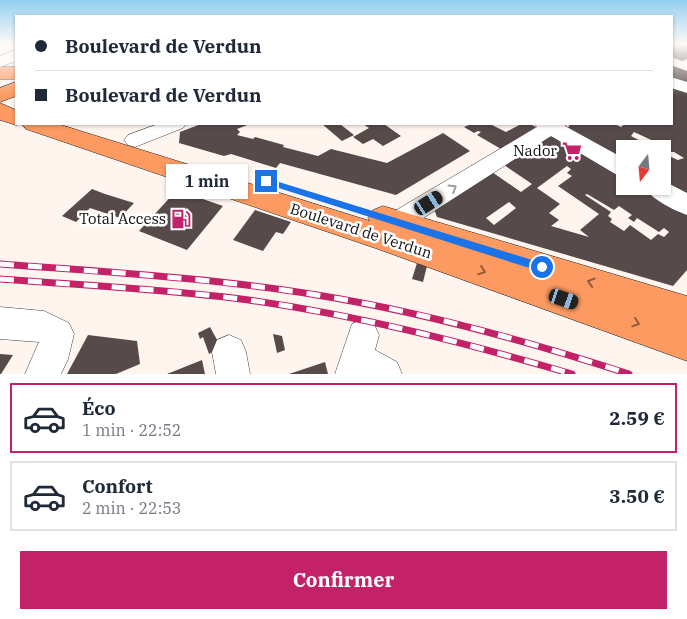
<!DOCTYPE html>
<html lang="fr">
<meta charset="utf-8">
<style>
body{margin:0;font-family:"IBM Plex Serif",serif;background:#f6f6f7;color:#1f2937;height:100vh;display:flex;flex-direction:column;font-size:19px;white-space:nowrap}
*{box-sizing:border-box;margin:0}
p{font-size:16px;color:#747a83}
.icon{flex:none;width:28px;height:28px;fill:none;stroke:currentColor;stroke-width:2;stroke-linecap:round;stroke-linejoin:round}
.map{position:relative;height:374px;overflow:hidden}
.panel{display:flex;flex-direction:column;background:#fff;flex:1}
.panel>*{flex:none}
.hud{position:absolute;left:15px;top:15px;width:658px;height:110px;border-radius:0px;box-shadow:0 1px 4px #0004;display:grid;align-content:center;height:110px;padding:0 20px;background:#fff}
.needle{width:32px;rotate:196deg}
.buttons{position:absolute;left:616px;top:140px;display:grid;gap:10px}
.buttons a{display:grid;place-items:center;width:55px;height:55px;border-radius:0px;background:#fff;box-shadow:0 1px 4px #0004;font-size:25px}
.end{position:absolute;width:22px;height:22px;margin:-11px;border:6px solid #1a73e8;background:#fff;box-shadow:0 0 0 2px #fff}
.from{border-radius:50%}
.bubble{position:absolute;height:35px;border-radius:0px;background:#fff;box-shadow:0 1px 4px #0004;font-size:16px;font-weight:800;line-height:35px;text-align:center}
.car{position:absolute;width:15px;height:30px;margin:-15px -8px;border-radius:6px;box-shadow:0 0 4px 1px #0007;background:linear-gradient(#222 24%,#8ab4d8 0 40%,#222 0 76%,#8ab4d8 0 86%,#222 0)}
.hud b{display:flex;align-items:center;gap:18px;height:48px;font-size:19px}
.hud b+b{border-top:1px solid #e0e1e3}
.hud i{width:12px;height:12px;background:#1f2937}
ul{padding:9px 0 0;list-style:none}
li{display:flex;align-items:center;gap:15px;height:70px;margin:0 10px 8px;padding:0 10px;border:2px solid #e0e1e3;border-radius:0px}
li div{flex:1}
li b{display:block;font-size:19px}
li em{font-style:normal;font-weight:800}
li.current{border-color:#c32168}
li>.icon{width:45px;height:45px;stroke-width:1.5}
.button{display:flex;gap:10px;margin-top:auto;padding:10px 20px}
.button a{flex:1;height:58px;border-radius:0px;background:#c32168;color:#fff;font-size:20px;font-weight:800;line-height:58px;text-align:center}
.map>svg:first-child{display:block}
.building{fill:#574a4a;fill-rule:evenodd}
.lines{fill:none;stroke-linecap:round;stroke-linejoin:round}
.minor-casing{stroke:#414141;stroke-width:1}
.primary-casing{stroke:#1f1f1f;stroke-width:1}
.minor{fill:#fff;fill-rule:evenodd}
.primary{fill:#fc9a61;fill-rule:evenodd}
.rail-casing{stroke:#c32168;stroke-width:7}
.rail{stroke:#fff;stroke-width:5;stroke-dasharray:14;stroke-linecap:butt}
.oneway{stroke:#9f9f9f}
.oneway2{stroke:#915b3c}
.route{fill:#1a73e8}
.labels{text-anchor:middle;stroke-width:5;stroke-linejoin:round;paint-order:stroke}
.poi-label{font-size:15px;fill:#0e0e0e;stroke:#fff;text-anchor:end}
.street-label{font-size:15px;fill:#0e0e0e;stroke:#fff}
</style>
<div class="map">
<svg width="687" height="374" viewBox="0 0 687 374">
<rect width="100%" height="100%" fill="#fff5ef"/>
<path class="building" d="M671,44L687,45V59L682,61L671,57Z
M671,65L687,71V83L671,77Z
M671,87L687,93V195L662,182V149H658L662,145L634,132L631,136L656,149H625V161L568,128L570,124H614L621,127L625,124H671ZM670,152H674L684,158L678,160L669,156Z
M201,124H250L237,129L240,132L237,135L253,139L255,137L284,145L283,147L318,156L331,149L387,163L443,133L470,151L396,195L280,163L276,168L231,154L224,156L179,143L180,132Z
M322,124H340L354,135L342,141Z
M363,124H384L401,136L383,146L373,139L363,144L353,137L369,128Z
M471,124H490L506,132L521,124H530L536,127L501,149L477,135L481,132L478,131L474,133L464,127Z
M549,137H554L625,177V186H640L687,213V270L673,286L437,217L434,209L492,172L521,192L532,184L504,165ZM567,166L571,169L567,173L572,176L558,186L599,214L580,230L589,237L551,226L559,220L549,213L560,204L537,188ZM587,194L614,210L619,206L632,215L628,218L634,222L637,218L659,232L664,228L669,232L664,237L658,234L651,240L630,225L624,231L610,222L612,219L608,216L611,212L585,195ZM509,202L516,208L494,225L486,218Z
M92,189L105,194L134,203L120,218L90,208L76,222L62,216Z
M177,190L223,206L187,250L139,231Z
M255,210L291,222L283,234L276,232L263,251L233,240Z
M417,263L427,266L423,282L412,279Z
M210,327L221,347L209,354L203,337L200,339L198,333Z
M273,334L282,336L285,350L277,353Z
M88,335L137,341L140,364L116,374H67Z
M0,354L13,355L1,374H0Z
M202,360L205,374H167Z
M325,362L328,374H289Z"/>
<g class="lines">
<defs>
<path id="minor" d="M16,50V61L0,67V56Z
M671,77L687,82V93L671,88Z
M158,124H186L183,128L135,147L128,145L124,140L128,135Z
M535,124H566L565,126L625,159V177L617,175L551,136L406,229C398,243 396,250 379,244L375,236L388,215L537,127Z
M662,180L687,193V215C673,210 651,199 643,186H662Z
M0,307L44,311L69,323L74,334L68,359L61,374H25L39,342L0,339Z
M363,319L374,324L379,335L375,350L397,362L402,374H335L352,324Z
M229,335L241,340L246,352L250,374H216L212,352L217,340Z"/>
<path id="primary" d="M0,67H16V79H0Z
M16,82V96L0,102V88Z
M0,103L16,110V124H21L16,125L0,120Z
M22,124H58L370,221L368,218L373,210L383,206L687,296V361L378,249L26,129Z"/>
</defs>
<use href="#minor" class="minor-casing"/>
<use href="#primary" class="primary-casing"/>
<use href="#minor" class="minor"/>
<use href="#primary" class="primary"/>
<defs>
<path id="rail" d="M0,264C106,272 212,278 317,295C423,312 527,341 629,374
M0,279C80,285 161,289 241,299C353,314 463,342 572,374"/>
</defs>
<use href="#rail" class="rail-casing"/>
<use href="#rail" class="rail"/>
</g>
<defs><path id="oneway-chevron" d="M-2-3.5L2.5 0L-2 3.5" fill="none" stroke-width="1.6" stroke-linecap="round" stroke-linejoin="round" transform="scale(1.25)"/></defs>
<use class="oneway" href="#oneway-chevron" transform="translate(453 188) rotate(-32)"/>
<g class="oneway2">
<use href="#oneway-chevron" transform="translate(482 271) rotate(19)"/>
<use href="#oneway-chevron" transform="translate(591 282) rotate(-163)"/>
<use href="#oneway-chevron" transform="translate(636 323) rotate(19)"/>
</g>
<linearGradient id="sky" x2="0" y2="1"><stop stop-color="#92cfee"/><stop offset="0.46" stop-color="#fffaf8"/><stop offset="1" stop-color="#fffaf8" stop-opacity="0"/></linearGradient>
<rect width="687" height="96" fill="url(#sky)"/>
<path class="route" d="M266,178L542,263L547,267L542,272L263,183L262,181Z"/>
<defs>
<symbol id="supermarket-bare" viewBox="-9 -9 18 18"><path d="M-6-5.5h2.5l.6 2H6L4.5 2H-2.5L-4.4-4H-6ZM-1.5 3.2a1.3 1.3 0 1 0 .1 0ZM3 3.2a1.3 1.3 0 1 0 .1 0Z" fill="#c32168" stroke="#fff" stroke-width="2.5" paint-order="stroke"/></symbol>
<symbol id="fuel-bare" viewBox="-9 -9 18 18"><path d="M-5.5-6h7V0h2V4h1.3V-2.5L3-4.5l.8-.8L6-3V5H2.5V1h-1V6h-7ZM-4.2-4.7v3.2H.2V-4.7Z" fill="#c32168" stroke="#fff" stroke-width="2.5" paint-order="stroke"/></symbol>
</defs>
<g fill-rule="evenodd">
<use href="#supermarket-bare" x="558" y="137" width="28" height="28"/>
<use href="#fuel-bare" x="167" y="205" width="28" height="28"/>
</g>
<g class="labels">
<g class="poi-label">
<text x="557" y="156">Nador</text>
<text x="166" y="224">Total Access</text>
</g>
<g class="street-label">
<text transform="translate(361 231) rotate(18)" y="5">Boulevard de Verdun</text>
</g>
</g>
</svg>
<div class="buttons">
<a><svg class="needle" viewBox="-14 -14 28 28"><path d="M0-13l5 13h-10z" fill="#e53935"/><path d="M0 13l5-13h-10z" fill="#747a83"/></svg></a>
</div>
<i class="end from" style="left:542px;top:267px"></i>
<i class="end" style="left:266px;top:181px"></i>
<div class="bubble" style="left:166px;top:164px;width:82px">1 min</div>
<i class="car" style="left:429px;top:203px;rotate:58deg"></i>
<i class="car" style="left:564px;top:299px;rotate:109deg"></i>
<div class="hud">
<b><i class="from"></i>Boulevard de Verdun</b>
<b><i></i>Boulevard de Verdun</b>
</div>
</div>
<section class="panel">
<ul>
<li class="current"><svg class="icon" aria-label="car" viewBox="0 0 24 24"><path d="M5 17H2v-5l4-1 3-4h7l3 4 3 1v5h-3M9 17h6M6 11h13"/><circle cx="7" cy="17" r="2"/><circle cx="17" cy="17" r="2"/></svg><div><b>Éco</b><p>1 min · 22:52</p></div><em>2.59 €</em></li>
<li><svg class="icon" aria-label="car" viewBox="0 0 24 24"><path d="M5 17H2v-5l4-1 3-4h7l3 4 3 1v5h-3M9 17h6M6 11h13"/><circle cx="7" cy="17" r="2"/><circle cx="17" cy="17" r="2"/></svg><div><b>Confort</b><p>2 min · 22:53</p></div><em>3.50 €</em></li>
</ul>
<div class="button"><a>Confirmer</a></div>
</section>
